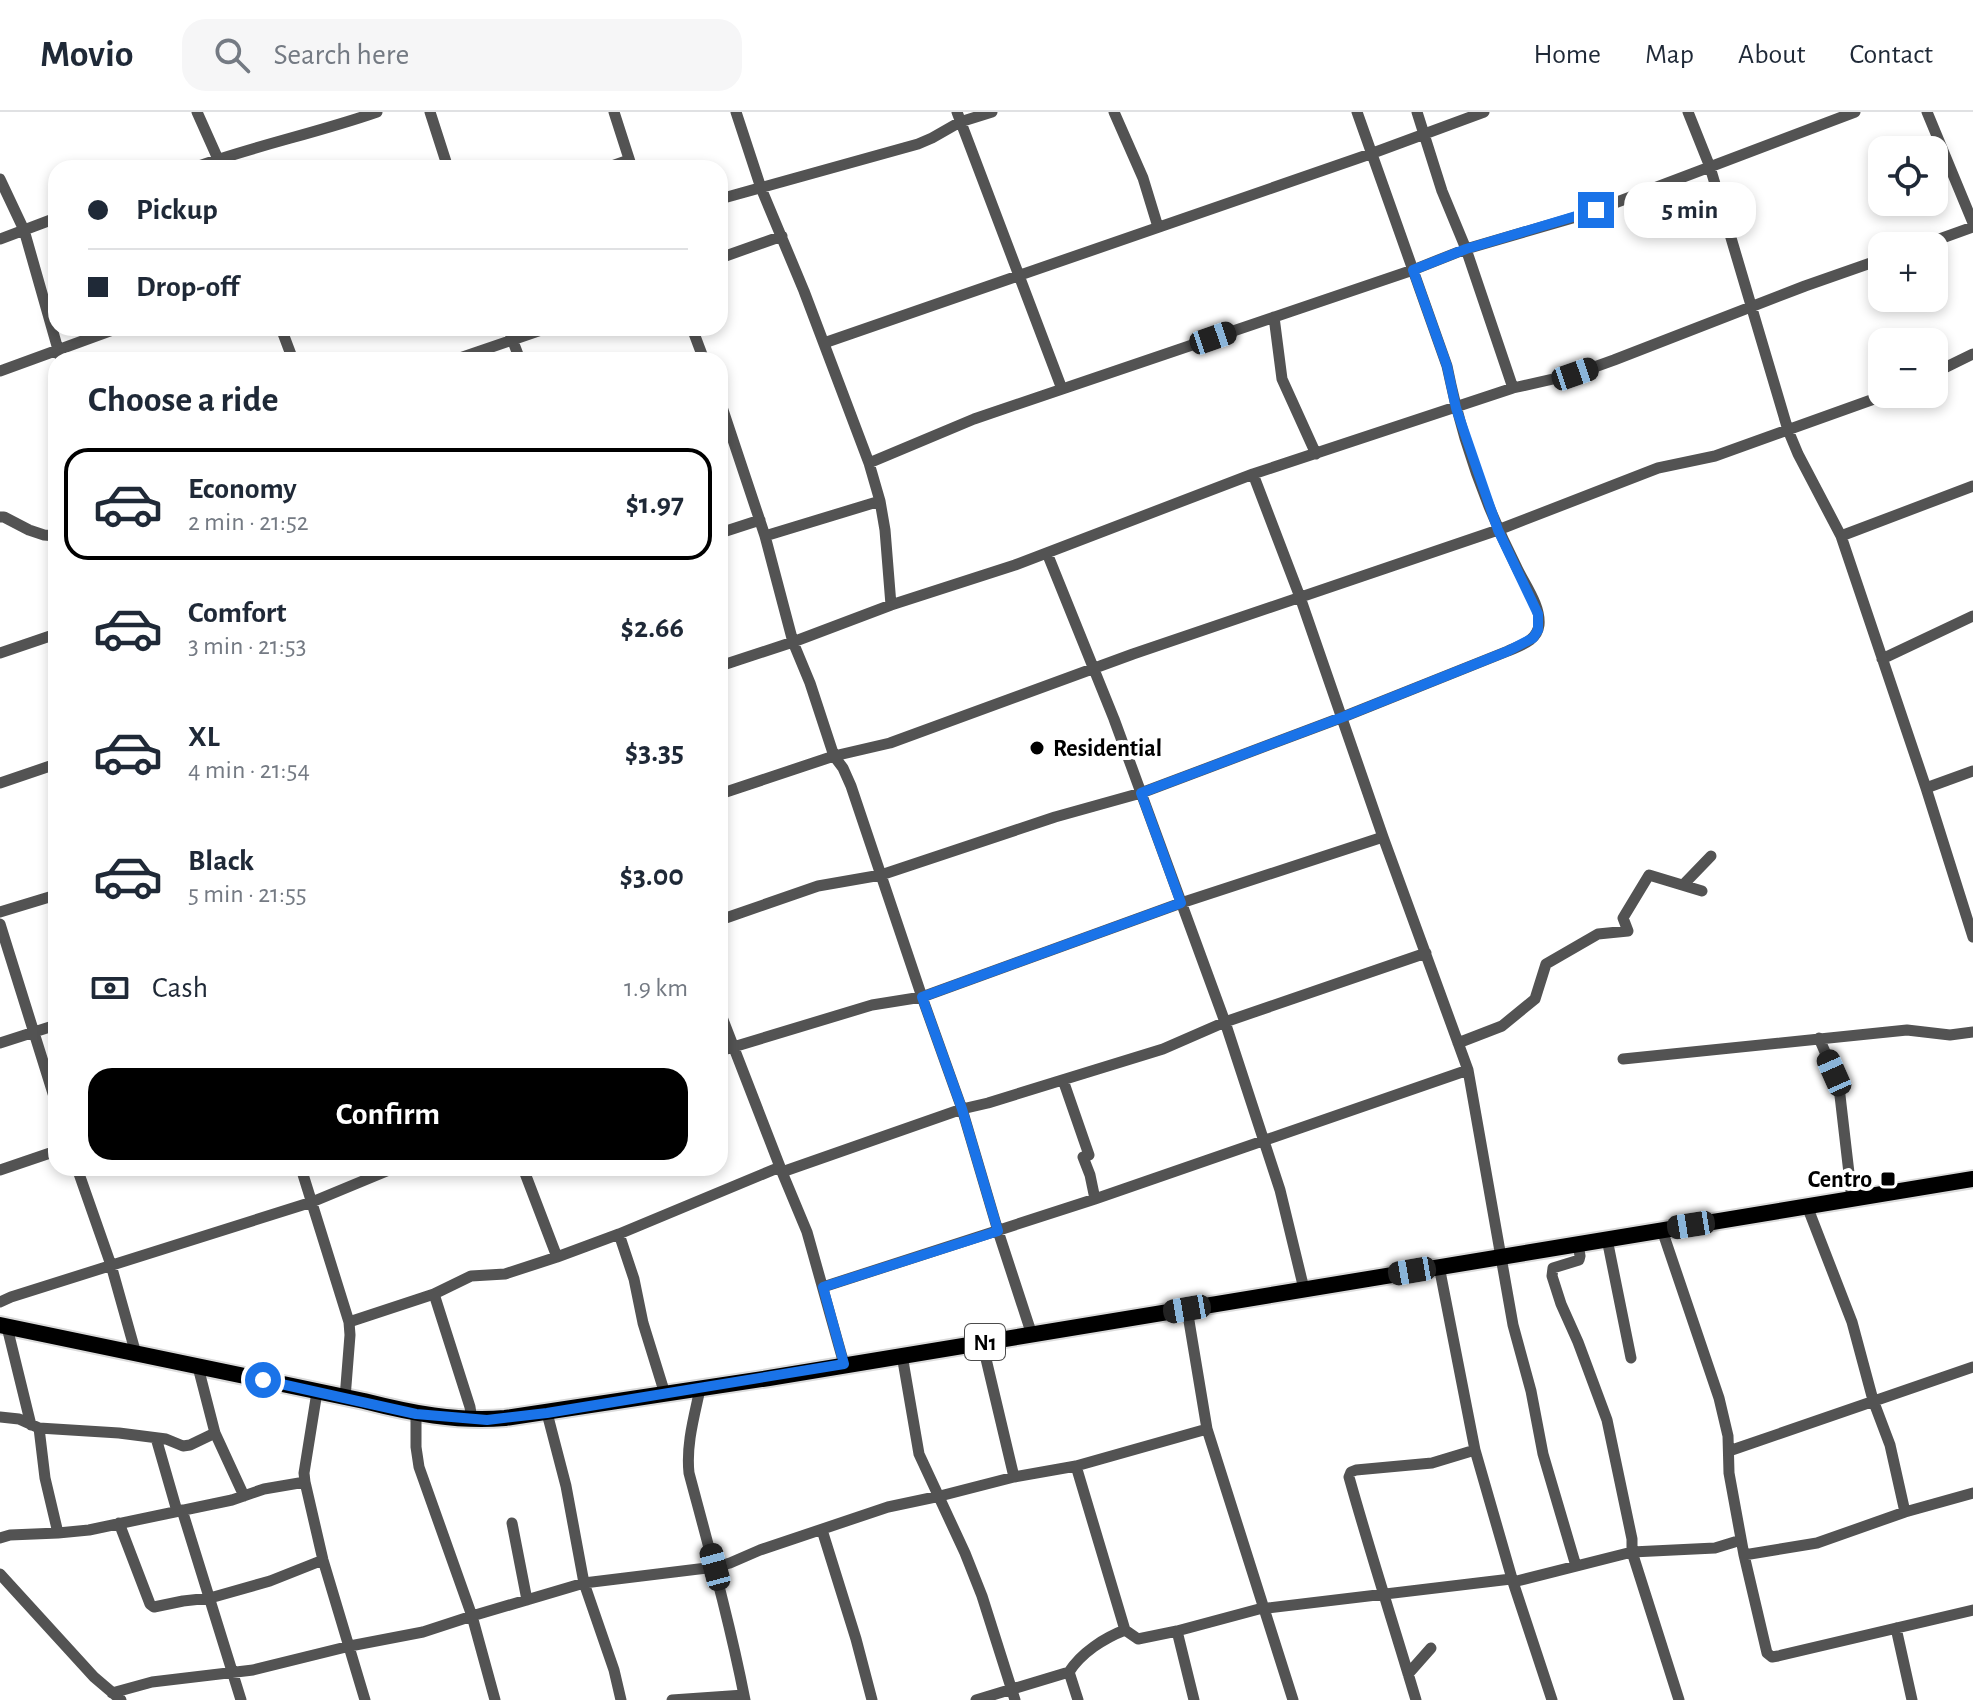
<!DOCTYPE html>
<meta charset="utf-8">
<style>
body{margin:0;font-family:"Alegreya Sans",sans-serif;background:#f6f6f7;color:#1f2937;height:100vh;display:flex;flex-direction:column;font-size:30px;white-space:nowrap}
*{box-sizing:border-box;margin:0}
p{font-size:26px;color:#747a83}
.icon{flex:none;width:44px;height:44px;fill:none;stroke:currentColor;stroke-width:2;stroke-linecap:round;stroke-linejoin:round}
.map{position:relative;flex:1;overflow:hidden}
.side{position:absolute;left:48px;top:240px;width:680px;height:824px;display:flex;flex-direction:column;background:#fff;border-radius:24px;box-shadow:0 4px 12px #0003}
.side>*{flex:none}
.guide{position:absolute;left:48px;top:48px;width:680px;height:176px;border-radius:24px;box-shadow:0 4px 12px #0003;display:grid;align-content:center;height:176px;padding:0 40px;background:#fff}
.fabs{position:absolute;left:1868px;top:24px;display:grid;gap:16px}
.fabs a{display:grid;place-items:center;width:80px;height:80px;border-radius:16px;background:#fff;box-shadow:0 4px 12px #0003;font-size:40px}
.end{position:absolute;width:36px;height:36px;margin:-18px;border:10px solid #1a73e8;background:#fff;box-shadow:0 0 0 4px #fff}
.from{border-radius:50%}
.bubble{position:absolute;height:56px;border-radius:24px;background:#fff;box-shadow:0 4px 12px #0003;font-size:26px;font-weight:700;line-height:56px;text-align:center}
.car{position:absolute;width:24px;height:48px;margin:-24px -12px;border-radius:10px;box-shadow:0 0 6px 2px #0007;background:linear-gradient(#222 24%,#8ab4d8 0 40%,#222 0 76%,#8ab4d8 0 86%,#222 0)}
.guide b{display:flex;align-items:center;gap:28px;height:76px;font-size:30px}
.guide b+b{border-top:2px solid #e0e1e3}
.guide i{width:20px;height:20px;background:#1f2937}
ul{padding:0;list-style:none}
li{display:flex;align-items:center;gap:24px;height:112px;margin:0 16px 12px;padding:0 24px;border:4px solid transparent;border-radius:24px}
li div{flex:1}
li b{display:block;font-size:30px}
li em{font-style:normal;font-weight:700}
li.on{border-color:#000}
li>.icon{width:72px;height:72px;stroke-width:1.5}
h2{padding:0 40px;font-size:36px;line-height:96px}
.pay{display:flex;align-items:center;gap:20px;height:88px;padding:0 40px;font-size:30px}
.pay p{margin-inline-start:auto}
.button{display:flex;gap:16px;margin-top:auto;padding:16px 40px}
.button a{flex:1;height:92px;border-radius:24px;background:#000;color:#fff;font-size:32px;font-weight:700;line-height:92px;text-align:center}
header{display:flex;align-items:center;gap:48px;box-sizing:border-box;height:112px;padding:0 40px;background:#fff;border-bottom:2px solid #e0e1e3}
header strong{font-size:38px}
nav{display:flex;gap:44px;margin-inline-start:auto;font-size:28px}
.search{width:560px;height:72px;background:#f6f6f7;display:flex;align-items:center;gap:20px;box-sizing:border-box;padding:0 28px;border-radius:24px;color:#747a83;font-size:30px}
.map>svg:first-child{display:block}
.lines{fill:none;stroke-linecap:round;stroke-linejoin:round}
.highway-casing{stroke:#dbdbdb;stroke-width:20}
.minor{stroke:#535353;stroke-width:11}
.highway{stroke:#000;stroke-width:16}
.route{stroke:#1a73e8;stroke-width:10}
.poi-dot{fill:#000;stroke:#fff;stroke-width:3}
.labels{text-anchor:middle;stroke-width:8;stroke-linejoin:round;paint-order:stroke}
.shield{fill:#fff;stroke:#4c4c4c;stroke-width:2}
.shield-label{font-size:22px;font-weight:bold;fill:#000}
.poi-label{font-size:24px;font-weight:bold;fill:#000;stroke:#fff;text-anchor:start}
</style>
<header>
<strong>Movio</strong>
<div class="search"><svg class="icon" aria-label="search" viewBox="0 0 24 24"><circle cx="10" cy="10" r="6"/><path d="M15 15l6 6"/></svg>Search here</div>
<nav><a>Home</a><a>Map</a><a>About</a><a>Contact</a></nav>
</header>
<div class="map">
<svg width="1973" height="1588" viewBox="0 0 1973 1588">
<rect width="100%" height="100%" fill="#fff"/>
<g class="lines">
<defs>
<path id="highway" d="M0,1213L364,1289C411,1301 456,1310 505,1306L769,1266L1973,1067"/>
</defs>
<use href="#highway" class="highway-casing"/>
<path class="minor" d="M197,0L222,56
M430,0L448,56
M614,0L632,56
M736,0L761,76L804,179L869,351L880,389L885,418L891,493
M957,0L1062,277
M1114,0L1143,66L1158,115
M1417,0L1442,79L1466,137L1513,276
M1688,0L1710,55L1788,318L1798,342L1841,424L1926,676L1973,825
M1927,0L1973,111
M193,56C253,34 317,21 377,0
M606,56L629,48
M0,67L24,118L61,248
M720,87L918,32L932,26L960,10L992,0
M0,127L56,106
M1920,134L1973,115
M720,146L782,124
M1274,205L1282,267L1316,342
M281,216L293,248
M508,216L520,248
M692,216L704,248
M824,231L1373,41L1484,0
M454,248L547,216
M0,259L118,216
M1934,261L1973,242
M720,289L765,424L793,530L810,571L834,644L843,656L851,674L922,885L962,997L998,1119L1032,1223
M869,351L974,307L1413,158L1466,137L1583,103L1855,0
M1253,362L1300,485L1383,725L1468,958L1513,1213L1531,1279L1543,1342L1576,1454
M0,405H4L29,418L44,423L56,424
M720,421L760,408
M765,424L880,389
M1841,424L1973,374
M1047,441L1114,607L1225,910L1280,1078L1304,1177
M0,541L56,522
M1882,547L1973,504
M720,554L793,530L891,493L1015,453L1253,362L1513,276L1575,262L1614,248L1805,174L1882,147
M0,671L56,652
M1926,676L1973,659
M720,682L834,644L890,631L1133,542L1498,418L1658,356L1715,344L1888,282
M1683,773L1711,744
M0,800L56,783
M720,808L818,774L881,763L1055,705L1141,681L1343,605L1508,539C1521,533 1537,529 1539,513C1541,494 1525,473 1517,456C1485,393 1461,324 1447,254L1357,0
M0,812L56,991
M720,900L782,1060L807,1120L844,1252
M1819,926L1834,961L1839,975L1852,1087
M0,931L56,913
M1458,931L1502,914L1535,887L1546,852L1598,822L1628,819L1623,806L1649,763L1702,779
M720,939L872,893L922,885L1181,791L1383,725
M1623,947L1907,918L1950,923L1973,920
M1063,968L1089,1043L1083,1045L1090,1063L1095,1087
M77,1056L111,1153L136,1242
M301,1056L349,1210L350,1223L345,1286
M523,1056L557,1145
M0,1058L56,1039
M782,1060L962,997L988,991L1163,937L1225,910L1426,841
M1807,1094L1852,1210L1873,1288L1890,1333L1905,1400
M1662,1118L1719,1286L1728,1324L1729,1361L1744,1443L1767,1541L1772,1545L1778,1544L1973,1498
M619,1122L634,1167L643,1211L665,1282
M1607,1127L1631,1246
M1578,1132L1580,1144L1579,1148L1553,1156L1552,1164L1561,1192L1578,1230L1607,1308L1632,1427V1440L1679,1588
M1439,1154L1475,1338L1513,1470L1552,1588
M823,1175L1095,1087L1468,958
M434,1182L470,1295L472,1308
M0,1190L11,1185L312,1090L394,1056
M1187,1197L1207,1317L1293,1588
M349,1210L434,1182L471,1164L505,1162L557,1145L619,1122L780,1055
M7,1215L31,1313
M982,1230L1014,1365
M902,1243L919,1342L965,1441L982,1484L1015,1588
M198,1255L215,1321L244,1384
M700,1277C694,1305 686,1333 689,1361C709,1436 730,1511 745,1588
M317,1280L304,1361L305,1370L323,1448L365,1588
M547,1301L566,1374L584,1471L614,1558L621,1588
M416,1302V1335L419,1355L472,1504L495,1588
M0,1305L19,1307L39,1316L119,1321L166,1327L183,1334L190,1333L215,1321
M39,1316L45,1366L58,1421
M156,1326L177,1399
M1729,1339L1973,1255
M1076,1354L1125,1518
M182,1398L241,1588
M119,1411L150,1492L154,1495L183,1489L210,1486L270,1469L323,1448
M512,1411L527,1488
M822,1418L856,1527L872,1588
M0,1426L10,1423L58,1421L89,1418L232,1388L264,1377L305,1370
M1744,1443L1817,1431L1905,1400L1973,1381
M0,1462L94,1565L121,1588
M1513,1470L1632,1440L1715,1436L1741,1428
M1896,1516L1912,1588
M1177,1519L1194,1588
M1069,1560L1078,1588
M1408,1562L1431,1536
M112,1581L152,1570L253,1558L350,1534L423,1520L472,1504L584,1471L715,1455L730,1451L760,1438L888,1395L940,1384L1014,1365L1076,1354L1207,1317
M672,1588L744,1583
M976,1588L1069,1560C1081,1541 1104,1526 1125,1518L1138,1527L1177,1519L1259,1497L1511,1467
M1416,1588C1394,1514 1370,1440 1349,1365L1351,1360L1356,1358L1432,1351L1475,1338"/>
<use href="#highway" class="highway"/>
</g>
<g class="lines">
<path class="route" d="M263,1268L416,1302L487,1308L547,1301L844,1252L823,1175L998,1119L962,997L922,885L1181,791L1141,681L1343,605L1508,539L1533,526L1538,518V502L1498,418L1456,296L1447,254L1413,158L1466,137L1596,98"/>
</g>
<g class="poi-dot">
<circle cx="1037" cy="636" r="8"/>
<rect x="1880" y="1059" width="16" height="16" rx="4"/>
</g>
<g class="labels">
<rect class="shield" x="965" y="1212" width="40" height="36" rx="6"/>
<g class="shield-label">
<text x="985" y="1238">N1</text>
</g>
<g class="poi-label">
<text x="1053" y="644">Residential</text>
<text x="1872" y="1075" text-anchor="end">Centro</text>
</g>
</g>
</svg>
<div class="fabs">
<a><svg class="icon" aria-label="locate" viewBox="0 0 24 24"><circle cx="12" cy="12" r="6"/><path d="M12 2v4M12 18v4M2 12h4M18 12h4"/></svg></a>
<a>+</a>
<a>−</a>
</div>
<i class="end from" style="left:263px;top:1268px"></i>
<i class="end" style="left:1596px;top:98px"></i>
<div class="bubble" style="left:1624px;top:70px;width:132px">5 min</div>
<i class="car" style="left:1213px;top:226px;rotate:71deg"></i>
<i class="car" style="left:1575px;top:262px;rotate:71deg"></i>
<i class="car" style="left:1834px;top:961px;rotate:336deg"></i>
<i class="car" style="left:1691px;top:1113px;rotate:261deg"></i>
<i class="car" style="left:1412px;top:1159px;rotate:260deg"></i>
<i class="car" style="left:1187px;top:1197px;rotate:260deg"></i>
<i class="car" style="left:715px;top:1455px;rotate:345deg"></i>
<div class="guide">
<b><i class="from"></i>Pickup</b>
<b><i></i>Drop-off</b>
</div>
<section class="side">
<h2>Choose a ride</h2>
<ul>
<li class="on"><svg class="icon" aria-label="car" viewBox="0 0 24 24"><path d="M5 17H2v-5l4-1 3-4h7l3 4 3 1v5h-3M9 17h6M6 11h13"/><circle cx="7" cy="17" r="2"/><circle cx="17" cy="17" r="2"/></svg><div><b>Economy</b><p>2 min · 21:52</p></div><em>$1.97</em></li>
<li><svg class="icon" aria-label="car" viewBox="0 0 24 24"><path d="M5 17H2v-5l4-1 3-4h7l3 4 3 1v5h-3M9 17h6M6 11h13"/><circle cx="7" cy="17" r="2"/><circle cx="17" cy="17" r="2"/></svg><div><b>Comfort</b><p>3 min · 21:53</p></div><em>$2.66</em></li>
<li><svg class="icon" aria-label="car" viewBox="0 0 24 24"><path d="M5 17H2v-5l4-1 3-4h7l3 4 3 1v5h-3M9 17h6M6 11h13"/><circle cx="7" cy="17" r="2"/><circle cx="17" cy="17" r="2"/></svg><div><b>XL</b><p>4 min · 21:54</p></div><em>$3.35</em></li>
<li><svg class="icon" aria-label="car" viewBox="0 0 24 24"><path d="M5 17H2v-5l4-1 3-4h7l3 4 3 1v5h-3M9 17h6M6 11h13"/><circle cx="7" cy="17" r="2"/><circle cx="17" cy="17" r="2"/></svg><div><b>Black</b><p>5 min · 21:55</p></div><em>$3.00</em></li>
</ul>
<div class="pay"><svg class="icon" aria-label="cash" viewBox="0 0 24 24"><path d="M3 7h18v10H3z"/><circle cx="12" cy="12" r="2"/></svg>Cash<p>1.9 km</p></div>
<div class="button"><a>Confirm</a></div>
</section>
</div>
